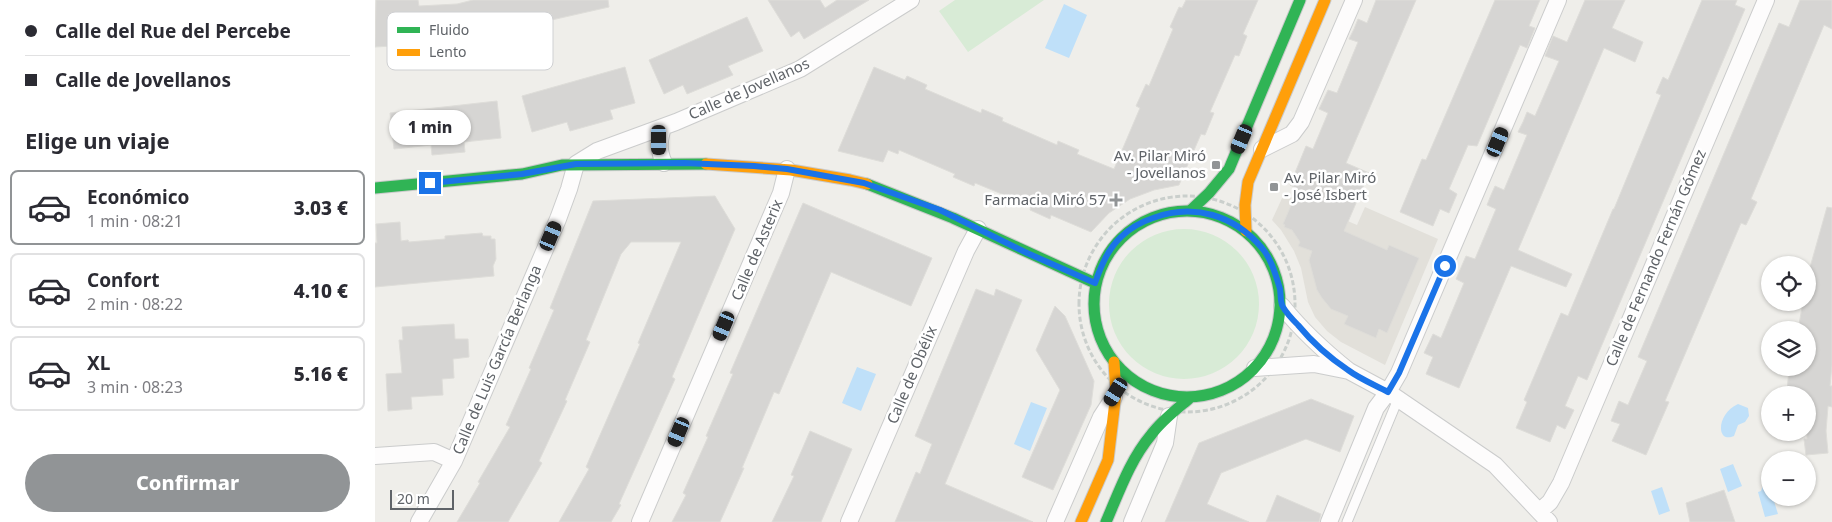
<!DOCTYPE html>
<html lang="es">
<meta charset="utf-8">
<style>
body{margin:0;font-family:"Noto Sans",sans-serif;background:#f2f2f3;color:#2b2b33;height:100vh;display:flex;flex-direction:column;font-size:19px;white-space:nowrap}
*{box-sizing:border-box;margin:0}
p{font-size:16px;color:#7c7c81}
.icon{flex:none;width:28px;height:28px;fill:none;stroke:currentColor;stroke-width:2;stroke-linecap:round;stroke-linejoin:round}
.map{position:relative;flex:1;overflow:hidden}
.panel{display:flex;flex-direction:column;background:#fff;width:375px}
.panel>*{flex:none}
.banner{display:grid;align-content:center;height:110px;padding:0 25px;background:#fff}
.fabs{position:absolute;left:1386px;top:256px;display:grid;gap:10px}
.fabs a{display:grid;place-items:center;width:55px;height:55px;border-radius:50%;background:#fff;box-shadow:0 1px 4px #0004;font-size:25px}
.scale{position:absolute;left:15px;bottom:12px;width:64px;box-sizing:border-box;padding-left:5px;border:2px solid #5f6368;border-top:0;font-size:14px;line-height:18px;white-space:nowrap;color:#5f6368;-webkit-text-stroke:4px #fff;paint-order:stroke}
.end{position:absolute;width:22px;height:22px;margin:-11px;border:6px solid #1a73e8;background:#fff;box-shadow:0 0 0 2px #fff}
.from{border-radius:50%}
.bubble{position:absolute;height:35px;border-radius:18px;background:#fff;box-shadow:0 1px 4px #0004;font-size:16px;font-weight:800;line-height:35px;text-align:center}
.car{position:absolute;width:15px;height:30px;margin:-15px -8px;border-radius:6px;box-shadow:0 0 4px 1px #0007;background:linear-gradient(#222 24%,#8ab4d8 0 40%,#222 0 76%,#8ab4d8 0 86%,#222 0)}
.banner b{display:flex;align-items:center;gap:18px;height:48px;font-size:19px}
.banner b+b{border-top:1px solid #e1e1e2}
.banner i{width:12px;height:12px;background:#2b2b33}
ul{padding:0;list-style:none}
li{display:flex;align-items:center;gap:15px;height:75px;margin:0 10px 8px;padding:0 15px;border:2px solid #e1e1e2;border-radius:8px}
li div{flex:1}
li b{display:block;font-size:19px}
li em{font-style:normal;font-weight:800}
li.current{border-color:#919496}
li>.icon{width:45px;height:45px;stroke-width:1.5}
h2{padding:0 25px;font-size:22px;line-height:60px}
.primary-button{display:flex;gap:10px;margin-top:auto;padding:10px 25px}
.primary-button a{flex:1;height:58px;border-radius:30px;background:#919496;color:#fff;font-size:20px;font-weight:800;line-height:58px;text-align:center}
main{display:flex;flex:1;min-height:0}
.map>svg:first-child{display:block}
.education{fill:#e2e0da}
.green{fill:#d8ebd6}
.water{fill:#bfe0f9}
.building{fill:#d6d5d3;stroke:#deddd9}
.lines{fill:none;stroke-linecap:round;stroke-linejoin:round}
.lane-casing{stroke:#cbcccc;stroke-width:11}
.street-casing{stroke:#cbcccc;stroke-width:18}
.fast-casing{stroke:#cacacb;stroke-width:13}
.slow-casing{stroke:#cacacb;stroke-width:13}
.path{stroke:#cacfcc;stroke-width:3;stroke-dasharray:5 2.5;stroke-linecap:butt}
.lane{stroke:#fdfcfc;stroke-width:9}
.street{stroke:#fdfcfc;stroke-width:16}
.fast{stroke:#30b455;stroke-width:11}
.slow{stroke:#ff9f0a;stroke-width:11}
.route{stroke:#1a73e8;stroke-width:6}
.poi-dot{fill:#919496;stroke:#fff;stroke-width:2}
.labels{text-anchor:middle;stroke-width:5;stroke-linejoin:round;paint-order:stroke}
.street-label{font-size:15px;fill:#5f6368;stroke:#fff}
.poi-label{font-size:15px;fill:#5f6368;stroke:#fff;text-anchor:end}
.key{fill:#fff;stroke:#cfd0d2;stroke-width:1}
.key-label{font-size:14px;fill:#5f6368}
</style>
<main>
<section class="panel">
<div class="banner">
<b><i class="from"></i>Calle del Rue del Percebe</b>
<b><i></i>Calle de Jovellanos</b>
</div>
<h2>Elige un viaje</h2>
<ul>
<li class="current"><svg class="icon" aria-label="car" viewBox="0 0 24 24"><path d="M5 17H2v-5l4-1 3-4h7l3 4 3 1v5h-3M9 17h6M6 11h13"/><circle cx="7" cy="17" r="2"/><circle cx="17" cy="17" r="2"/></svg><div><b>Económico</b><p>1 min · 08:21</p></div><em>3.03 €</em></li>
<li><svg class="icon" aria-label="car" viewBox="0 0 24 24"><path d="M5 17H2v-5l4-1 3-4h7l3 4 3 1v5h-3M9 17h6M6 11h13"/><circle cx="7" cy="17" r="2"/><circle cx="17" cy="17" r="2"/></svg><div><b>Confort</b><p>2 min · 08:22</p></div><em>4.10 €</em></li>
<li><svg class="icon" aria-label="car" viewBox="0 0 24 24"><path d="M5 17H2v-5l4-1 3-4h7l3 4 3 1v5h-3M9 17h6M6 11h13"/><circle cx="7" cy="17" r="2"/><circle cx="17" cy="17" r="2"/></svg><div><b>XL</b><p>3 min · 08:23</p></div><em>5.16 €</em></li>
</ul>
<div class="primary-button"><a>Confirmar</a></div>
</section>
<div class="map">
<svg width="1457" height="522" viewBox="0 0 1457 522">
<rect width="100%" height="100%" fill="#efeeea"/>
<path class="education" d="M909,194L982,225L990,207L1063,239L1010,365L966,342L952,331L940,317L933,302L926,268L919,251L906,230L897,220Z"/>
<path class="green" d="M580,0H669L593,52L564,11Z
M734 304a75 75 0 1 1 150 0a75 75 0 1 1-150 0Z"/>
<path class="water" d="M689,4L712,15L694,58L670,48Z
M482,367L501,374L486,411L467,403Z
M656,402L672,408L655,451L639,444Z
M1363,404L1373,408L1374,416L1370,422L1363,425L1359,436C1341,444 1341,414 1363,404Z
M1358,464L1367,486L1353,492L1345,469Z
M1388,486L1392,487L1393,489H1395V498H1398L1403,514L1390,517L1383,492L1386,491Z
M1287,487L1295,511L1284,515L1276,491Z"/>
<path class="building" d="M1,0H43L44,6L82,4L98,0H233L234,7L128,31L127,26L114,28V35L88,41L60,43L61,52L35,54L34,45L0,47Z
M393,0H445L450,8L462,0H494L429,39L424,31L416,37Z
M811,0H883L868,34L872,36L864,56L860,55L835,112L839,113L830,135L826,134L804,185L779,190L755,199L734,213L716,232L676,215L675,219L655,210L656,206L600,183L599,186L578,177L580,174L524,150L523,154L513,150L508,162L463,151L499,67L530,80L532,76L552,85L550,89L606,113L607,109L628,118L627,121L682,145L683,141L704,150L702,154L739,169L765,108L761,106L771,84L774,86L798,29L795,27L804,7L807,8Z
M1001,0H1041L971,163L994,173L969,231L1012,250L1014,245L1044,258L1012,333L1004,329L1001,338L969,324L973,316L956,309L947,298L942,290L934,260L937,251L923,246L925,242L917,230L909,227L910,225L908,224L923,189L915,185L931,146L938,149L953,113L944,109L953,90L962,93L983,42L974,39L979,29L983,19L992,23Z
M1120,0H1165L1154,26L1160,28L1152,48L1145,45L1102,146L1093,145L1074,189L1082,194L1074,213L1065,209L1058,226L1025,212L1047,159L1051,160Z
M1210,0H1250L1237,28L1268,42L1260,62L1229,48L1143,250L1197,274L1191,287L1136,266L1084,388L1051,374L1058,357L1049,353L1058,334L1066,338L1089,283L1081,279L1091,256L1100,259L1121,209L1112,205L1116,195L1120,186L1129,190L1152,135L1143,132L1148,122L1152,112L1160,116L1184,61L1170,56L1178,36L1192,42Z
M1327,0H1362L1360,5L1370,9L1212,380L1203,376L1190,406L1199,410L1190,429L1182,425L1175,442L1141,428L1152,402L1149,400L1186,313L1193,316L1238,209H1239L1286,95L1281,93L1288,77L1293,80Z
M1425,0H1457V29L1449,25L1376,199L1382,202L1371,225L1366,223L1290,401L1294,402L1271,455L1237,441L1245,424L1236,421L1244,401L1253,405L1272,361L1263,357L1404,23L1414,27Z
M372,17L388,51L353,66L358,75L312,94L308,85L289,94L274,60Z
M250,67L260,103L235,110L238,119L195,131L192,122L157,132L147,96Z
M122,101L126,138L89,142L90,152L57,155L56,145L19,149L15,113Z
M340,196L360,229L297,377L300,379L244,504L246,505L236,522H184L214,469L211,467L265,344L263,343L306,242H256L246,254L211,340L215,342L190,400L192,401L164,461L167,463L133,522H82L105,483L103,482L135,427L131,425L156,369L154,368L179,310L175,308L218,201Z
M428,203L557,258L536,306L456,272L404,394L399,392L367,468H369L345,522H297L311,495L308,493L333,437L331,436L358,374L355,373Z
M1452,207L1457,208V365L1455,386H1457V407L1453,406L1451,431L1453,453L1431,455L1429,439H1432V395H1415V392H1412L1414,368H1432V330H1423L1428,302H1432V278Z
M25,222L26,241L33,240L34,242L70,239V236L107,233L108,236H116V239H120L121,259L118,266L119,276L0,287V243H2L1,224Z
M601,289L619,296L621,289L647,300L570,484L658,522H520L541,472L545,474L557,444L540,436Z
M680,306L690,316L719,381L716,405L678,490L647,477L685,390L661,350Z
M79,324L80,339H93L94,357L78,359L79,378L67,379L68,395L36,397L37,409L13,411L11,374L27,373L24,340H28L27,327Z
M936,399L979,416L965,452L931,439L846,473L832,504L874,522H790L824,443Z
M435,431L477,449L446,522H397L419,476L416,475Z
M1349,490L1360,522H1315L1311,503Z
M902,495L946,514L944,522H891Z"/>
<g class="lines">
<defs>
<path id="lane" d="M972,522L1023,399"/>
<path id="street" d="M288,127C284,141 283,150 289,163
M887,149L917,134L926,122L979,0
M880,368L939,364L974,371C949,351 927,331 907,306
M974,371L1013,392L1120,465L1174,522
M0,456L59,452L79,461
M1165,511L1175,502L1186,483L1391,0
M44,522L79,461L183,219L194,189L201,164L222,151L301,122L425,69L536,0
M265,522L406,193L412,169
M474,522L591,251L603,229
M680,522L726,417L739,397
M757,522L790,443L794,416
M954,522L1001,408L1013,392L1024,373L1183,0"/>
<path id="fast" d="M492,184L578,218L720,283
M0,188L147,174L187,165L331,164
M719 304a93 93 0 1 1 186 0a93 93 0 1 1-186 0Z
M815,211L834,193L854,169L925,0
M731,522C744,492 755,460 776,435C787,420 802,409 816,397"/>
<path id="slow" d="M331,164L416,170L475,180L492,184
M871,231L870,205L873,182L950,0
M706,522L733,460L741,393L739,362"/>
</defs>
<use href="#lane" class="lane-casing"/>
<use href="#street" class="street-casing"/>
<use href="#fast" class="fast-casing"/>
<use href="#slow" class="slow-casing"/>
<path class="path" d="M704 304a108 108 0 1 1 216 0a108 108 0 1 1-216 0Z"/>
<use href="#lane" class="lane"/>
<use href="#street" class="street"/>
<use href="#fast" class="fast"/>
<use href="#slow" class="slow"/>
</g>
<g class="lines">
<path class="route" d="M55,183L147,174L201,164L309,163L379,166L412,169L489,183L565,210L652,253L720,283C726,266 733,249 746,237C755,228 766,222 778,218C819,203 859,215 887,248C896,258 901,276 905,289C906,295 905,302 908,307C912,314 918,320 923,325C937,342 955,358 973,370C985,379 1000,385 1013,392L1024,373L1070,266"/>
</g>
<g class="poi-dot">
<rect x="836" y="160" width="10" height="10" rx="2.5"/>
<rect x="894" y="182" width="10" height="10" rx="2.5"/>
<path d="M738.5 192.5h5v5h5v5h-5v5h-5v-5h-5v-5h5z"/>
</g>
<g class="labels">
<g class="street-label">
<text transform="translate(374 89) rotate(-24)" y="5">Calle de Jovellanos</text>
<text transform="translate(382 250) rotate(-67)" y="5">Calle de Asterix</text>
<text transform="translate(1281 258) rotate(-67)" y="5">Calle de Fernando Fernán Gómez</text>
<text transform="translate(122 360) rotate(-67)" y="5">Calle de Luis García Berlanga</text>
<text transform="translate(537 375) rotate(-67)" y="5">Calle de Obélix</text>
</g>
<g class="poi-label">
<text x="831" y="161">Av. Pilar Miró<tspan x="831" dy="17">- Jovellanos</tspan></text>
<text x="909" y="183" text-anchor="start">Av. Pilar Miró<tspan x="909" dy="17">- José Isbert</tspan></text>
<text x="731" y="205">Farmacia Miró 57</text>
</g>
</g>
<rect x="12" y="12" width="166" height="58" rx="8" class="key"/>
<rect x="22" y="27" width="23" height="6" fill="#30b455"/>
<rect x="22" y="49" width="23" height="7" fill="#ff9f0a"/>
<g class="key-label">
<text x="54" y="35">Fluido</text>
<text x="54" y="57">Lento</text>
</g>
</svg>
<div class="fabs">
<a><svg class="icon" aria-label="locate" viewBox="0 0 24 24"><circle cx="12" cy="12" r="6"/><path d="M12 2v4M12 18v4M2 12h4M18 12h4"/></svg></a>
<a><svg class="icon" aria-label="layers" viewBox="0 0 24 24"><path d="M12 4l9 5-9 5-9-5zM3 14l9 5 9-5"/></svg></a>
<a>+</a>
<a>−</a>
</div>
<div class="scale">20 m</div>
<i class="end from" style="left:1070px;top:266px"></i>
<i class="end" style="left:55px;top:183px"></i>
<div class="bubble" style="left:14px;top:110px;width:82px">1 min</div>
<i class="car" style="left:867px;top:139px;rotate:203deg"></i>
<i class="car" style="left:284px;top:140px;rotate:180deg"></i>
<i class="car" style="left:1123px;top:142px;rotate:23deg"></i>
<i class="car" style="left:176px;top:236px;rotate:23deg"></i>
<i class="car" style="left:349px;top:326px;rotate:203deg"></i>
<i class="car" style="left:741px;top:392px;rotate:212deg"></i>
<i class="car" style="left:304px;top:432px;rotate:203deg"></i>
</div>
</main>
